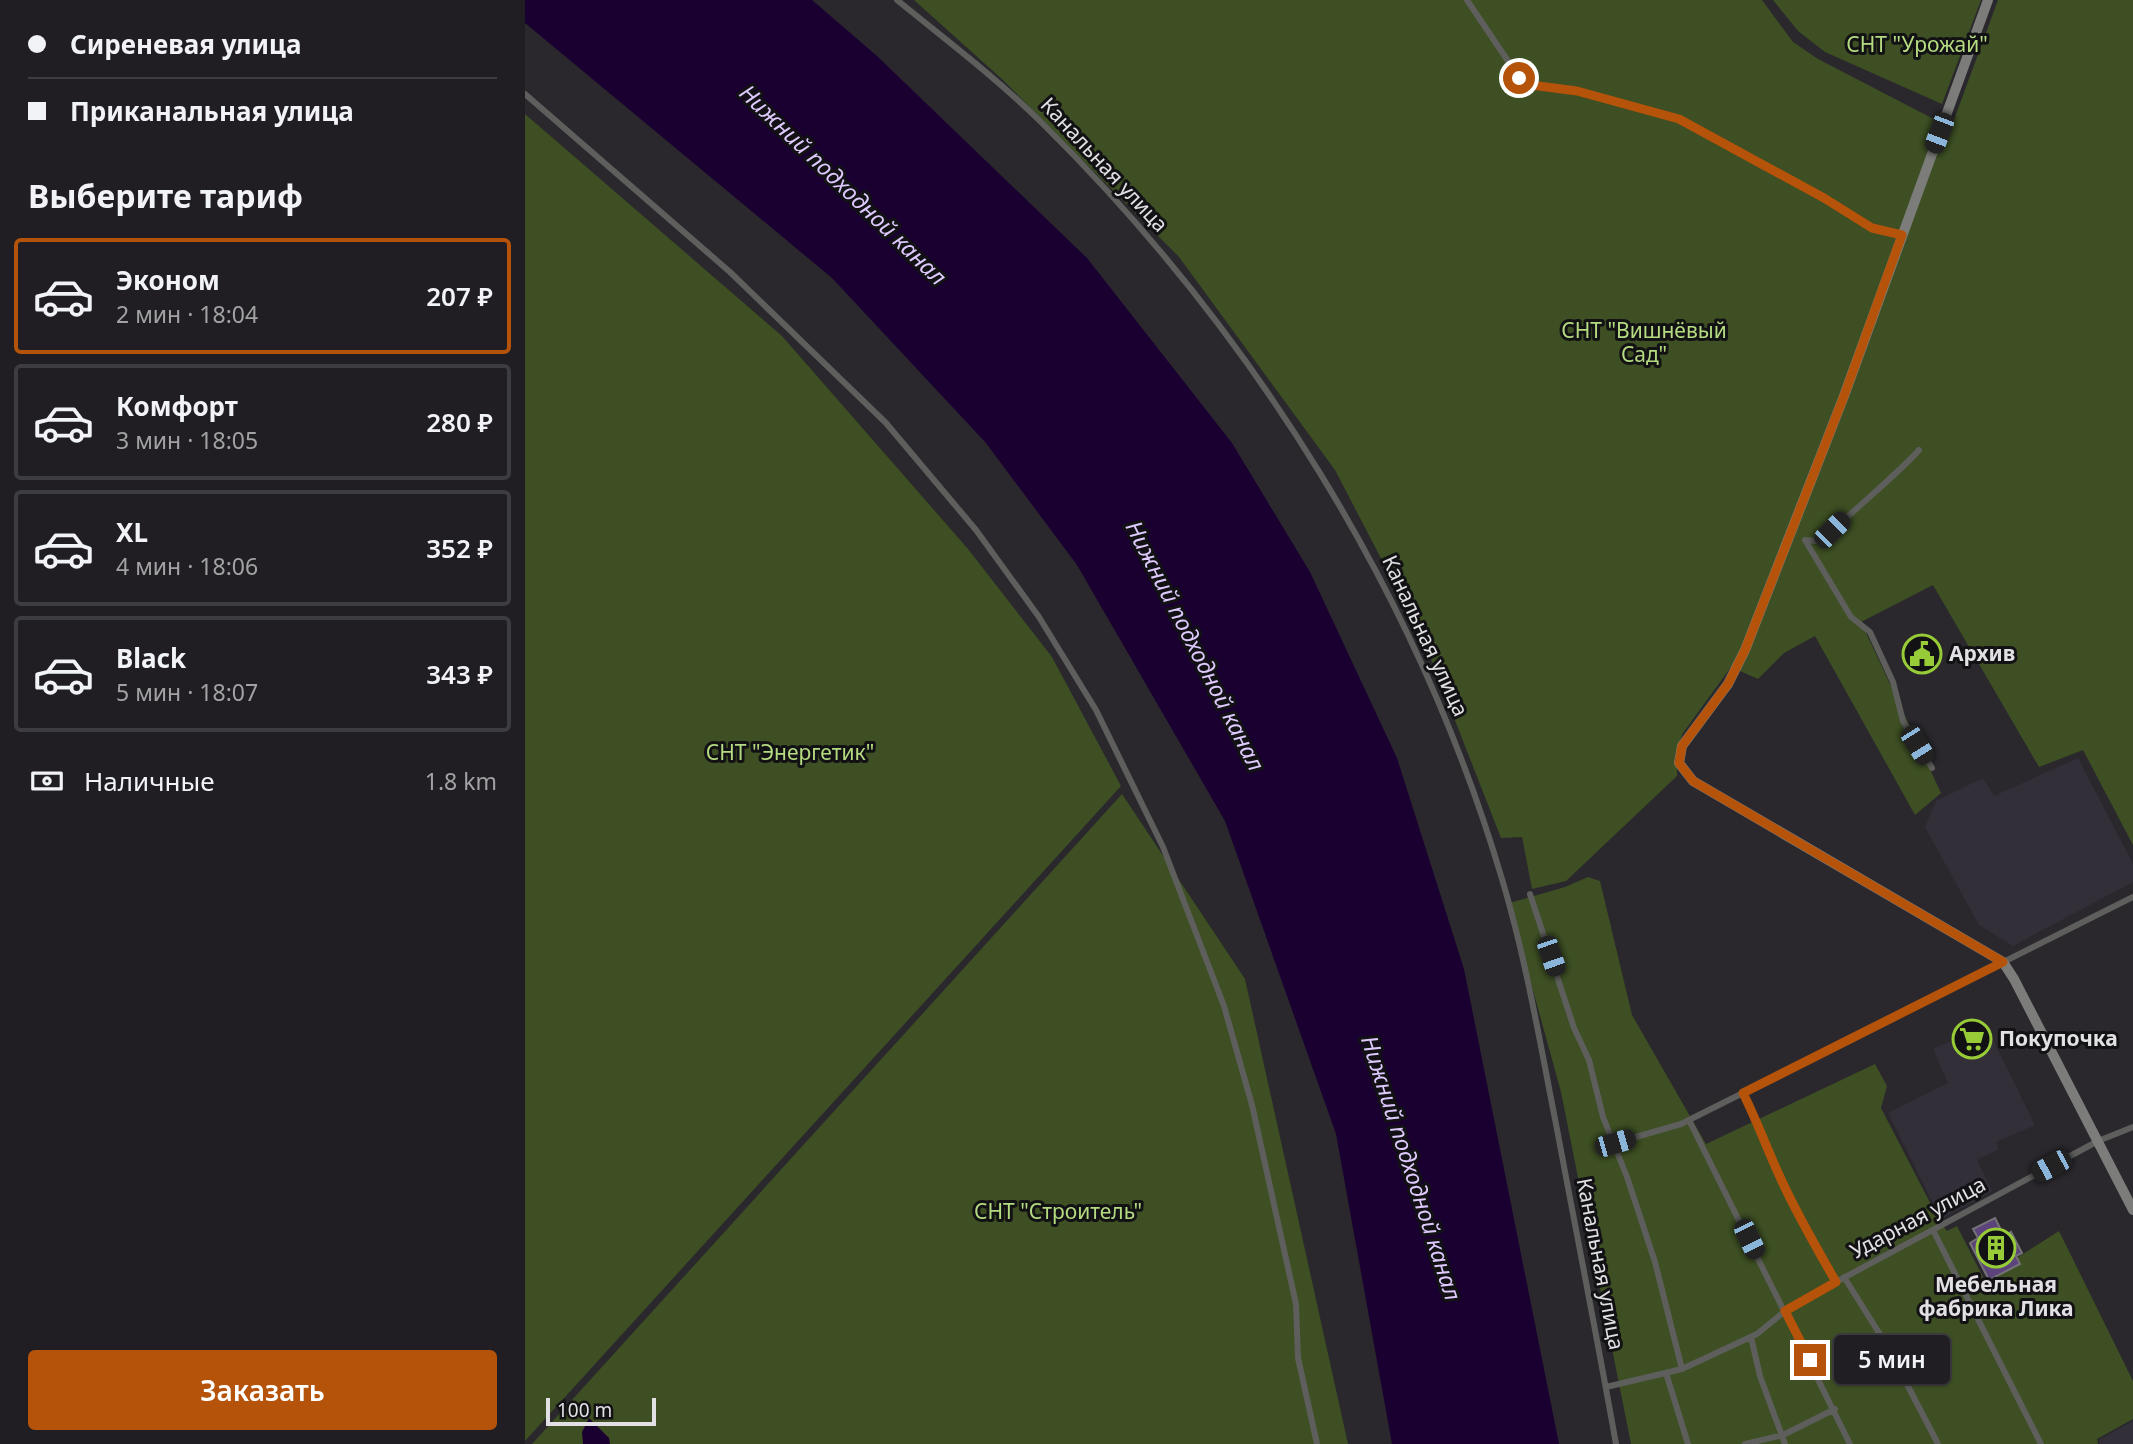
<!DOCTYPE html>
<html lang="ru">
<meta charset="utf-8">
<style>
body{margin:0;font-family:"Noto Sans",sans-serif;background:#28272a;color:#f1f3f6;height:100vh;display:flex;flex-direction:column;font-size:26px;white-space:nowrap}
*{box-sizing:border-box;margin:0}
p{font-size:23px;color:#a2a2a5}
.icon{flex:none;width:38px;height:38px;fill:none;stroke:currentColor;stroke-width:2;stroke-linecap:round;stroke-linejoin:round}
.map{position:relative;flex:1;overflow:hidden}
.drawer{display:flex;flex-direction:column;background:#201e22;width:525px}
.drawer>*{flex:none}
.hud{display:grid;align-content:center;height:154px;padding:0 28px;background:#201e22}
.scale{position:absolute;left:21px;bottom:18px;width:110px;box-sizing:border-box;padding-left:7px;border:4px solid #e2e0e4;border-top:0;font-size:19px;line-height:24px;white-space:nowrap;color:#e2e0e4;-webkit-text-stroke:5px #121114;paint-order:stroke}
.end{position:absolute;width:32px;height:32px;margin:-16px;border:9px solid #b45309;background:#fff;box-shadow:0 0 0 4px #fff}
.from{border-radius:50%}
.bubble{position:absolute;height:49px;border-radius:7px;background:#201e22;box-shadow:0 2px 5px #0004,0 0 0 2px #3d3c40;font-size:23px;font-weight:600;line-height:49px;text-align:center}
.car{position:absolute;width:21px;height:42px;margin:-21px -10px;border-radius:9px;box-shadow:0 0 5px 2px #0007;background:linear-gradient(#222 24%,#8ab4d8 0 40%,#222 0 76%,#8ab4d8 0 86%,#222 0)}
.hud b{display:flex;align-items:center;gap:24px;height:66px;font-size:26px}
.hud b+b{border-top:2px solid #3d3c40}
.hud i{width:18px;height:18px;background:#f1f3f6}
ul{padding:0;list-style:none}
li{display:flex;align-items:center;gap:21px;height:116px;margin:0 14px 10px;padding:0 14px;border:4px solid #3d3c40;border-radius:7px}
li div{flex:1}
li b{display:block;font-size:26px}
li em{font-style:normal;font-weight:600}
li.selected{border-color:#b45309}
li>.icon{width:63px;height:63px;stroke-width:1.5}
h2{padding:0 28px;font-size:32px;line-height:84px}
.pay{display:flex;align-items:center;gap:18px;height:77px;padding:0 28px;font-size:26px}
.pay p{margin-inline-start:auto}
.primary-button{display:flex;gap:14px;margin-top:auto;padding:14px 28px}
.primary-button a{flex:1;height:80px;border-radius:7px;background:#b45309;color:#fff;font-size:28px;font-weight:600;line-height:80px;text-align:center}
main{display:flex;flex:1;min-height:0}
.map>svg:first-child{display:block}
.built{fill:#332f39}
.green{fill:#3d4f23}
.water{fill:#1a0031}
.building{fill:#5c437b;stroke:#747177;stroke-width:2}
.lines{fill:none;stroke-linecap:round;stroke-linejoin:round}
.street{stroke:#5e5f5d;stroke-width:6}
.secondary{stroke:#7c7d7a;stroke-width:10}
.route{stroke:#b45309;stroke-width:9}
.labels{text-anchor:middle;stroke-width:6;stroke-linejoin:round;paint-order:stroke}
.park-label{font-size:21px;fill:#b5db80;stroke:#121114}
.street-label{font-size:21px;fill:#e2e0e4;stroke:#121114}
.poi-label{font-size:21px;font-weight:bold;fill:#e2e0e4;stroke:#121114;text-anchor:start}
.water-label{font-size:23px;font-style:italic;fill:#dec9fd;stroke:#121114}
</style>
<main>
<section class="drawer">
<div class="hud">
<b><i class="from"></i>Сиреневая улица</b>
<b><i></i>Приканальная улица</b>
</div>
<h2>Выберите тариф</h2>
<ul>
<li class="selected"><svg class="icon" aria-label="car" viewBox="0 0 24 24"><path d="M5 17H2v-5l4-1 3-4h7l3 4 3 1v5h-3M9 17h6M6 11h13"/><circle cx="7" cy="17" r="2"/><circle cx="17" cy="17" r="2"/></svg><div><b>Эконом</b><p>2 мин · 18:04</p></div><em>207 ₽</em></li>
<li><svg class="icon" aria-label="car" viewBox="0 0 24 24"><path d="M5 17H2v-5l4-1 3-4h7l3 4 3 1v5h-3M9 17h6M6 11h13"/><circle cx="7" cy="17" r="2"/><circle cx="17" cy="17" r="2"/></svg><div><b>Комфорт</b><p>3 мин · 18:05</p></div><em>280 ₽</em></li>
<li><svg class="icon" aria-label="car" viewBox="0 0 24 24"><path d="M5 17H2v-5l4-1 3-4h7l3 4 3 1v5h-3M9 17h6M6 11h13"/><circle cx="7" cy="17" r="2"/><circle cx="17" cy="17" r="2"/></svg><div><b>XL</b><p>4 мин · 18:06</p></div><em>352 ₽</em></li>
<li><svg class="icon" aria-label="car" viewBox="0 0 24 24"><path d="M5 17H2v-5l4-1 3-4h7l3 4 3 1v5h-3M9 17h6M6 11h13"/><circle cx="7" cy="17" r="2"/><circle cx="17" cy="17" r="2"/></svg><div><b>Black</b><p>5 мин · 18:07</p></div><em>343 ₽</em></li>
</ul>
<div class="pay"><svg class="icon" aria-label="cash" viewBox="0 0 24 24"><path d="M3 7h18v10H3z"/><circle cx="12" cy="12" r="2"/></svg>Наличные<p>1.8 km</p></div>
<div class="primary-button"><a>Заказать</a></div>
</section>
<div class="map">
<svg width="1608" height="1444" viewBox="0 0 1608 1444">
<rect width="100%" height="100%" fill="#2a282d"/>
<path class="built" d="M1553,758L1608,864V882L1488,946L1454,925L1400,827L1411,801L1458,778L1469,796Z
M1461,1026L1510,1125L1471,1142L1474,1149L1452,1160L1467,1191L1416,1219L1363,1113L1423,1083L1408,1049Z
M1608,1421V1444H1575L1574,1440Z"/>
<path class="green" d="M389,0H1237L1268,42L1293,59L1426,128L1473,0H1608V845L1558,750L1514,767L1408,585L1336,622L1416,793L1390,815L1290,636L1259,653L1233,679L1206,667L1158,733L1152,749V776L1041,881L1007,889L997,837L976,838L899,641L810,470L654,257L478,80Z
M1248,0H1456L1417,104L1300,52L1273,31Z
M0,114L257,336L443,549L527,657L596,786L0,1441Z
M597,794L720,979L823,1444H7Z
M1063,877L1075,881L1107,1015L1181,1144L1350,1064L1362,1086L1356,1108L1415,1222L1422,1231L1432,1226L1459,1279L1534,1231L1608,1381V1419L1572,1439L1573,1444H1106L1036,1092L984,903L1040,887Z"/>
<path class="water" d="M0,0H287L352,56L562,258L707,443L785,572L872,758L939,969L1034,1444H867L811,1134L700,821L552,565L461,443L307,278L0,23Z
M64,1418L84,1438L85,1444H58L57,1432Z"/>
<path class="building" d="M1470,1218L1479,1236L1486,1232L1497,1253L1491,1256L1495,1264L1464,1280L1445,1243L1453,1238L1448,1229Z"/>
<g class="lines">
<path class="street" d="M372,0C421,40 473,79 518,124C729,333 893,595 977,879C1001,959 1015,1043 1031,1124C1051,1231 1072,1337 1091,1444
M942,0L991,73L1002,84L1052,91L1154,119L1299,198L1347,228L1377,235
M0,94L205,272L361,423L451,530L514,617L571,710L638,847L699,1006L727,1105L771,1304L773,1358L792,1444
M1394,450C1385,461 1300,539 1291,541C1288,541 1284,540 1280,540L1326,617L1345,632L1368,682L1378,721L1407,768
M1005,894L1049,1028L1064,1060L1078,1117L1102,1177L1130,1262L1157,1369
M1218,1093C1232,1121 1242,1149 1255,1177C1271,1213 1291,1247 1311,1282
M1164,1120L1325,1444
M1090,1143L1156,1124L1608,897
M1408,1230L1516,1444
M1319,1277L1361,1344L1413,1444
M1226,1337L1235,1376L1260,1444
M1141,1373L1163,1444
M1081,1387L1157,1369L1232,1334L1260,1311L1311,1282L1573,1141L1608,1127
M1220,1444L1258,1435L1310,1409"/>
<path class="secondary" d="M1463,0L1319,396L1220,650L1203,684L1157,746L1154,763L1168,781L1478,962L1489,979L1608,1210"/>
</g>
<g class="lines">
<path class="route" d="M994,78L1006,85L1052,91L1154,119L1299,198L1347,228L1377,235L1319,396L1220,650L1203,684L1157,746L1154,763L1168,781L1478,962L1218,1093C1232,1121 1242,1149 1255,1177C1271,1213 1291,1247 1311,1282L1260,1311L1285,1360"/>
</g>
<defs>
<symbol id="civic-ring" viewBox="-11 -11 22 22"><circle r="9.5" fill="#121114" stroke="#97cc38" stroke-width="1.5"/><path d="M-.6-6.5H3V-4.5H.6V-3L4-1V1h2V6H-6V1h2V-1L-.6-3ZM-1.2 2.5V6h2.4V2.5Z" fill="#97cc38"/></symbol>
<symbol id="supermarket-ring" viewBox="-11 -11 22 22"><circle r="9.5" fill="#121114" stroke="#97cc38" stroke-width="1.5"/><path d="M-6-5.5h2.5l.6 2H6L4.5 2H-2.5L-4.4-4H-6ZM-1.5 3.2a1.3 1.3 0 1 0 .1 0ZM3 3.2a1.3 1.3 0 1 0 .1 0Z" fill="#97cc38"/></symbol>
<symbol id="building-ring" viewBox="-11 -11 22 22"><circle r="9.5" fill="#121114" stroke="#97cc38" stroke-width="1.5"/><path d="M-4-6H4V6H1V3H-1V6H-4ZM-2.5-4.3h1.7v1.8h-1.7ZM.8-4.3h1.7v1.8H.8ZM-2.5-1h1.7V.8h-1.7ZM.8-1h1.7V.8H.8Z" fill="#97cc38"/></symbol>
</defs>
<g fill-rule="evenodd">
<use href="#civic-ring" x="1375" y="632" width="44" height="44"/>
<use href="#supermarket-ring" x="1425" y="1017" width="44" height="44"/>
<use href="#building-ring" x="1449" y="1226" width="44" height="44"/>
</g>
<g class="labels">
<g class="park-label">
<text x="1392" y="52">СНТ "Урожай"</text>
<text x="1119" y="338">СНТ "Вишнёвый<tspan x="1119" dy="24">Сад"</tspan></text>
<text x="265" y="760">СНТ "Энергетик"</text>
<text x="533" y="1219">СНТ "Строитель"</text>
</g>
<g class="street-label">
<text transform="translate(579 165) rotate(47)" y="7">Канальная улица</text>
<text transform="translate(900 636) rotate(65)" y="7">Канальная улица</text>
<text transform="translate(1393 1218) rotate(-28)" y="7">Ударная улица</text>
<text transform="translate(1075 1264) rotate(79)" y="7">Канальная улица</text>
</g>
<g class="poi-label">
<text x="1424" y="661">Архив</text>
<text x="1474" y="1046">Покупочка</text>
<text x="1471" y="1292" text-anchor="middle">Мебельная<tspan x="1471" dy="24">фабрика Лика</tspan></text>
</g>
<g class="water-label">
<text transform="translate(318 185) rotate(44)" y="8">Нижний подходной канал</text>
<text transform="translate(670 646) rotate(63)" y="8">Нижний подходной канал</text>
<text transform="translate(886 1168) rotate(72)" y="8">Нижний подходной канал</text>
</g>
</g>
</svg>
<div class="scale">100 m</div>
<i class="end from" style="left:994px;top:78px"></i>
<i class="end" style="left:1285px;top:1360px"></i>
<div class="bubble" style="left:1309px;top:1335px;width:116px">5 мин</div>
<i class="car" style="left:1414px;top:133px;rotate:201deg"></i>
<i class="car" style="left:1307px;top:530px;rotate:45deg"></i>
<i class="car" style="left:1392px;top:745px;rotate:148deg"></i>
<i class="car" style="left:1026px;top:956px;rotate:161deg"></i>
<i class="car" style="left:1090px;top:1143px;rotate:74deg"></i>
<i class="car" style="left:1526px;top:1166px;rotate:242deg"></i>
<i class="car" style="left:1224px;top:1239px;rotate:154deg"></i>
</div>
</main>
